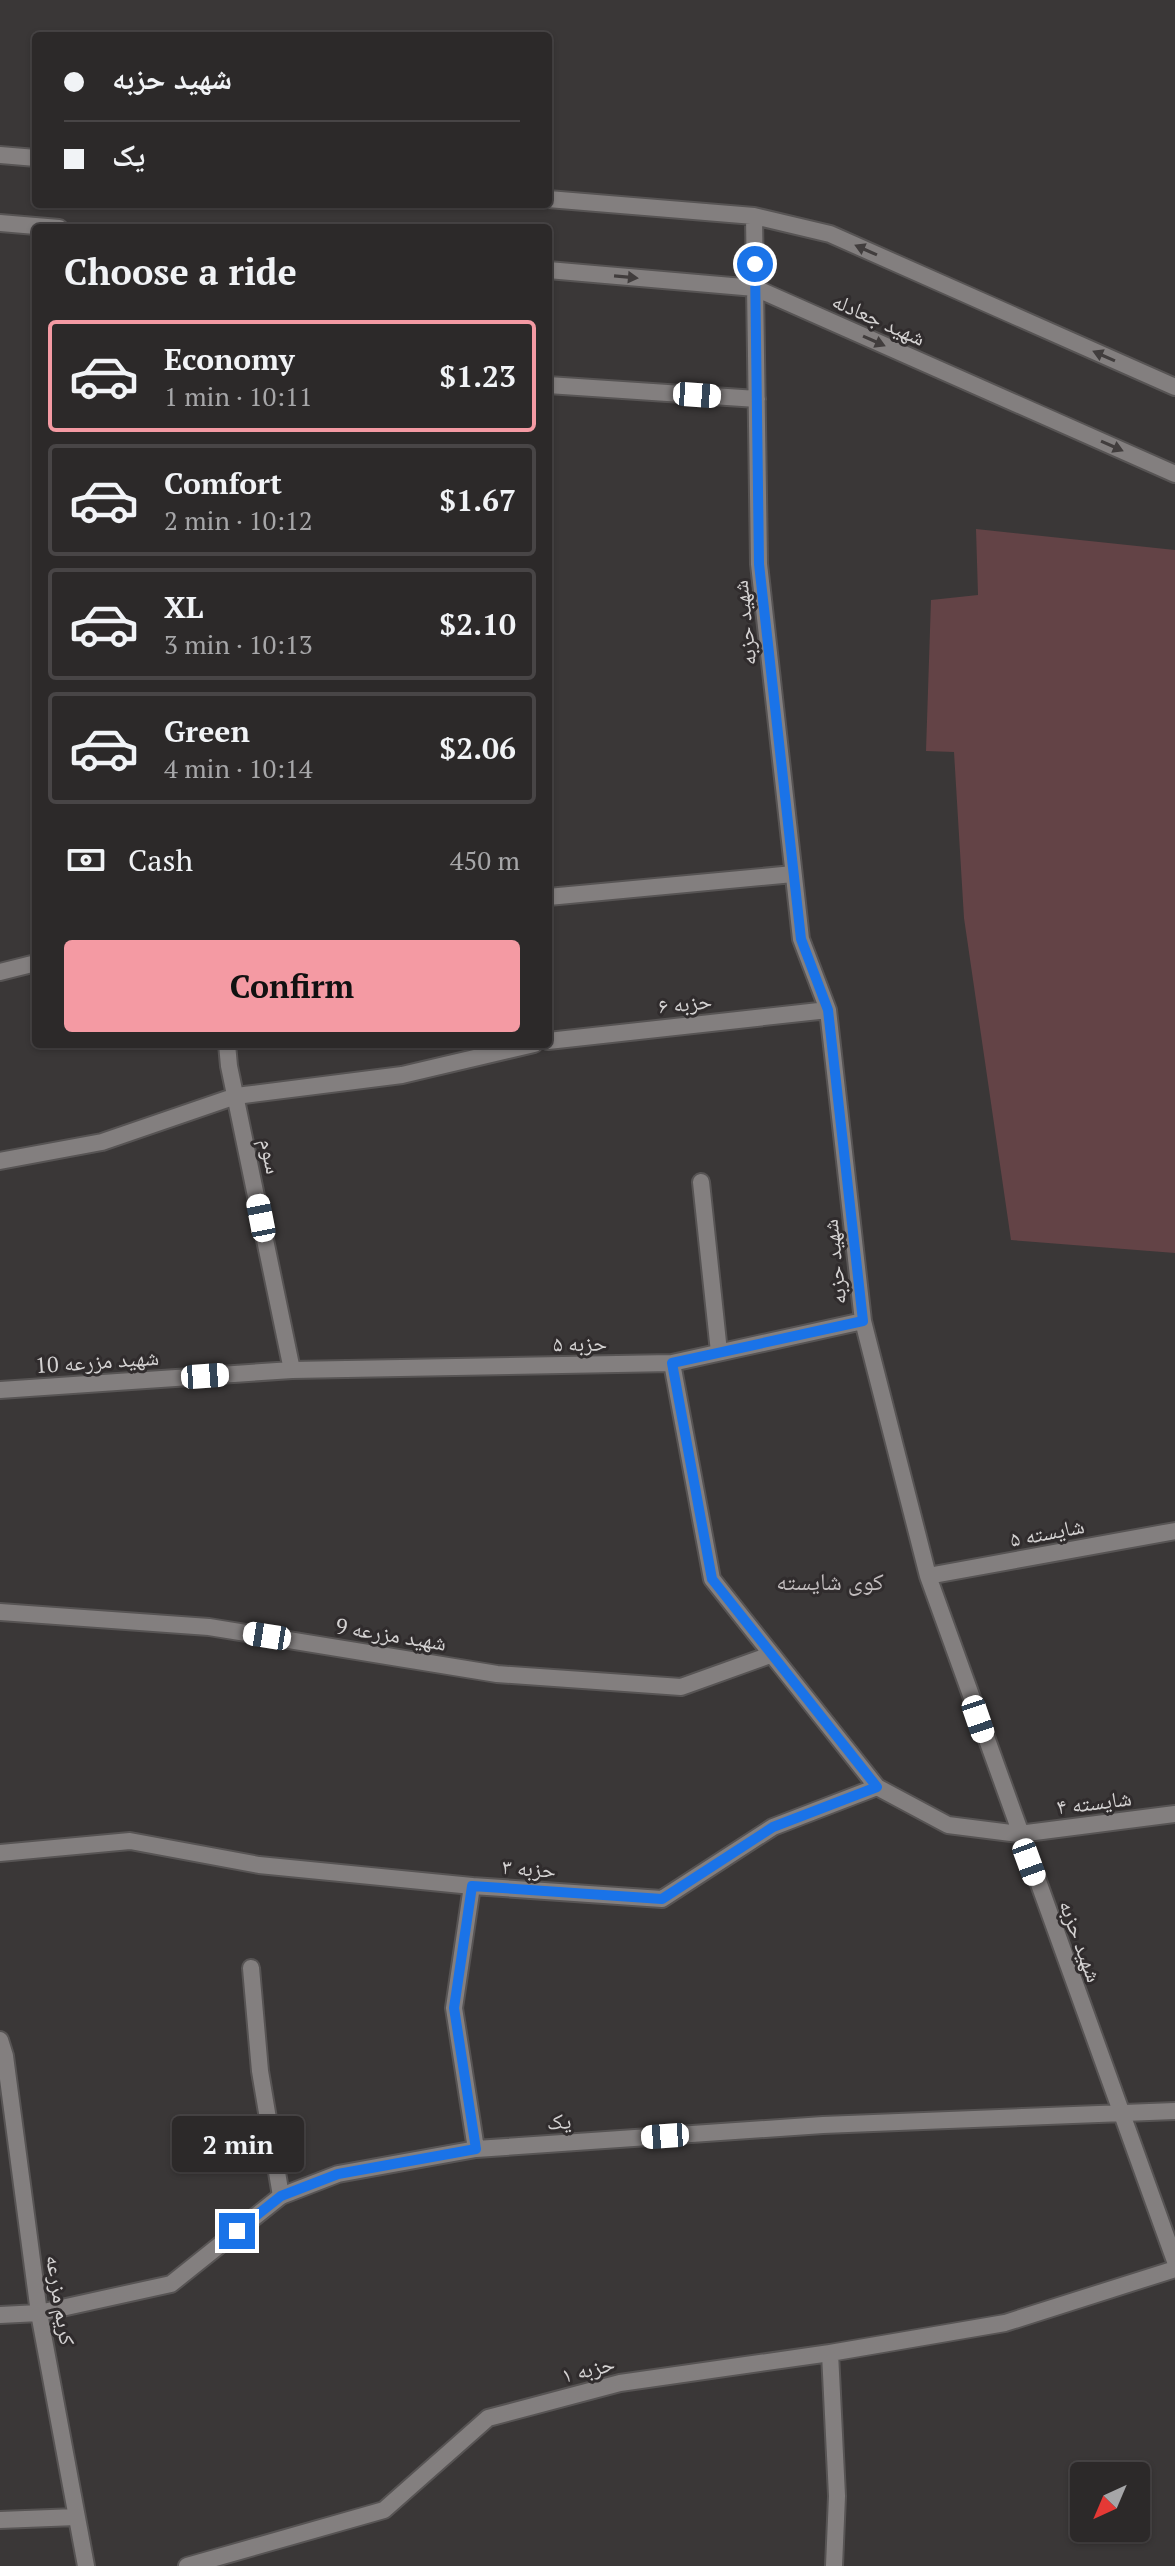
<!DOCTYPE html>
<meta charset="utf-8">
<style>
body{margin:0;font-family:"PT Serif","Noto Naskh Arabic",serif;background:#383535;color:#f1f3f6;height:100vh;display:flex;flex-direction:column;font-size:30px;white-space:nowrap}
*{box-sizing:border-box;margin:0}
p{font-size:26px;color:#a6a6a8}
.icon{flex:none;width:44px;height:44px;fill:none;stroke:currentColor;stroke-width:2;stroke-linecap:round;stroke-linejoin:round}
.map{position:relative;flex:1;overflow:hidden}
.drawer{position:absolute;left:32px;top:224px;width:520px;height:824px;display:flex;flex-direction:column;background:#2c2929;border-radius:8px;box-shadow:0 2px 6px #0004,0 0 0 2px #484546}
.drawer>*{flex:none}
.guide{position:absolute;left:32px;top:32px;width:520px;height:176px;border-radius:8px;box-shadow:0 2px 6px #0004,0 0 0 2px #484546;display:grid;align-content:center;height:176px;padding:0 32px;background:#2c2929}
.needle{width:52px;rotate:224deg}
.tools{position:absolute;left:1070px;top:2462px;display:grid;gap:16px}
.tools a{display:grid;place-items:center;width:80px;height:80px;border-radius:8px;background:#2c2929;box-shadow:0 2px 6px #0004,0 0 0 2px #484546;font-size:40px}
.end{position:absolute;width:36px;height:36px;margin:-18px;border:10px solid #1a73e8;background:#fff;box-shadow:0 0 0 4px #fff}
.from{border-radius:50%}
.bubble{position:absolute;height:56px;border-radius:8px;background:#2c2929;box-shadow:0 2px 6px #0004,0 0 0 2px #484546;font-size:26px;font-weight:700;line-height:56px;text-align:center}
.car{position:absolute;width:24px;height:48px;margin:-24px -12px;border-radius:10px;box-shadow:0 0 6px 2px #0007;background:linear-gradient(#fff 24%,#345 0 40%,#fff 0 76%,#345 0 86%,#fff 0)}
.guide b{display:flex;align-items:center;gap:28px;height:76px;font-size:30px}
.guide b+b{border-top:2px solid #484546}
.guide i{width:20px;height:20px;background:#f1f3f6}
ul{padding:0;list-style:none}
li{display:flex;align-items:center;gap:24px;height:112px;margin:0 16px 12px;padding:0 16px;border:4px solid #484546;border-radius:8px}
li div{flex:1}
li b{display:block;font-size:30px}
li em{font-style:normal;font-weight:700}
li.on{border-color:#f49aa3}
li>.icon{width:72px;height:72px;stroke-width:1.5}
h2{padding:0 32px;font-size:36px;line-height:96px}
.pay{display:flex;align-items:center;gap:20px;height:88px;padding:0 32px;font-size:30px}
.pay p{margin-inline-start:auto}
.action{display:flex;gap:16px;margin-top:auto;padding:16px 32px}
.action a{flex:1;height:92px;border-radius:8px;background:#f49aa3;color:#111;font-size:32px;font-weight:700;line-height:92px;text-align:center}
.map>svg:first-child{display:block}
.green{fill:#634346}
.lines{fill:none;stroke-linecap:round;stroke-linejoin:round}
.lane-casing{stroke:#575454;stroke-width:20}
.street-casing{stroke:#575454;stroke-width:20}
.lane{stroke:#837f7f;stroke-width:16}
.street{stroke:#837f7f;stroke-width:16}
.oneway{fill:#413d3d}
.route{stroke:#1a73e8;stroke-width:10}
.labels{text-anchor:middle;stroke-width:6;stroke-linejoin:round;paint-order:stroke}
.street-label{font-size:22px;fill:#d4d2d2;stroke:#302c2d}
.neighbourhood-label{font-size:24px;fill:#c1bcbd;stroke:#302c2d}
</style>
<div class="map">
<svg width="1175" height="2566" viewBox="0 0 1175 2566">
<rect width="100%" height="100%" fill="#3a3737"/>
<path class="green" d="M976,529L1175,550V1253L1011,1240L964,918L954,752L926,751L931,600L978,595Z"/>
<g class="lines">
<defs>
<path id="lane" d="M701,1182L719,1352
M251,1968L260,2071L281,2196"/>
<path id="street" d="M0,155L36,158
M548,199L754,216L830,234L1175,387
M754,216L759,564L801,939L828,1010L863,1321L928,1576L1175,2261
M0,223L59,228
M548,270L755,288L1175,474
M548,385L757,399
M548,897L793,874
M0,972L36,963
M548,1041L828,1010
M227,1044L229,1066L292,1370
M0,1161L102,1142L236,1096L402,1075L534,1044
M672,1363L712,1579L877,1787
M0,1390L292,1370L672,1363L863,1321
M928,1576L1175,1531
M0,1612L209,1627L497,1674L681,1687L770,1655
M0,1853L130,1841L259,1865L472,1886L662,1899L773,1827L877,1787L948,1825L1019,1834L1175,1814
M472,1886L454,2008L476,2149
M0,2040L5,2056L39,2313L86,2566
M0,2315L39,2313L171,2284L281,2196L338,2174L476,2149L823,2125L1175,2111
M830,2353L1005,2323L1175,2269
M0,2520L76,2517
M187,2566L384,2510L488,2418L620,2383L830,2353L837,2496L834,2566"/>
</defs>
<use href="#lane" class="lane-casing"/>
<use href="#street" class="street-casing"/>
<use href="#lane" class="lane"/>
<use href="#street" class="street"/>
</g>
<defs><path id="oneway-solid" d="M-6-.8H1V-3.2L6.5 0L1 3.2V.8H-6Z" transform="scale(2)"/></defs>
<g class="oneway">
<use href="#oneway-solid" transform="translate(866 250) rotate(-156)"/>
<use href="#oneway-solid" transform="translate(626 277) rotate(5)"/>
<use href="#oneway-solid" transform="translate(874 341) rotate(24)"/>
<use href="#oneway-solid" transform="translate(1104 356) rotate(-156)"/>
<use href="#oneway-solid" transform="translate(1112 446) rotate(24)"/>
</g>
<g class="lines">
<path class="route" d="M237,2231L281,2196L338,2174L476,2149L454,2008L472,1886L662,1899L773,1827L877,1787L712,1579L672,1363L863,1321L828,1010L801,939L759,564L755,264"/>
</g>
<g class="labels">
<g class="street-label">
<text transform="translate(879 319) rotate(24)" y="8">شهید جعادله</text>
<text transform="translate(744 623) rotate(-96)" y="8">شهید حزبه</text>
<text transform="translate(685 1003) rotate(-6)" y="8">حزبه ۶</text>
<text transform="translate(271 1156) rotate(78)" y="8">سوم</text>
<text transform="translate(834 1262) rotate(-96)" y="8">شهید حزبه</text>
<text transform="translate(580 1343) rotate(-1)" y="8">حزبه ۵</text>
<text transform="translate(97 1361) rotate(-4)" y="8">شهید مزرعه 10</text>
<text transform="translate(1047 1532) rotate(-11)" y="8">شایسته ۵</text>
<text transform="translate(391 1634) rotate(9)" y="8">شهید مزرعه 9</text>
<text transform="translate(1094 1802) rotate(-7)" y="8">شایسته ۴</text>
<text transform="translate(529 1868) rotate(4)" y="8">حزبه ۳</text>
<text transform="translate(1081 1941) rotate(70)" y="8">شهید حزبه</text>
<text transform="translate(559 2121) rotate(-4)" y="8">یک</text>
<text transform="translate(61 2300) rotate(81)" y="8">کریم مزرعه</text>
<text transform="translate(588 2369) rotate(-14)" y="8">حزبه ۱</text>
</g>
<g class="neighbourhood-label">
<text x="830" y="1590">کوی شایسته</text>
</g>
</g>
</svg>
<div class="tools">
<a><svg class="needle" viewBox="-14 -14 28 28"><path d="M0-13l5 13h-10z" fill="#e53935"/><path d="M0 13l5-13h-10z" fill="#a6a6a8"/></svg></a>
</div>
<i class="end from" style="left:755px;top:264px"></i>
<i class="end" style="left:237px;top:2231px"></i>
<div class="bubble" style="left:172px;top:2116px;width:132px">2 min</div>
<i class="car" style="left:697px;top:395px;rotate:94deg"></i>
<i class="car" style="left:261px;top:1218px;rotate:349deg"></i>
<i class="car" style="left:205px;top:1376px;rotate:86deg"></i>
<i class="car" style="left:267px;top:1636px;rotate:279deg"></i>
<i class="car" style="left:978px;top:1719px;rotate:161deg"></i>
<i class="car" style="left:1029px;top:1862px;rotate:160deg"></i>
<i class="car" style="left:665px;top:2136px;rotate:266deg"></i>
<div class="guide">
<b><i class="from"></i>شهید حزبه</b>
<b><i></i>یک</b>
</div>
<section class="drawer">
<h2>Choose a ride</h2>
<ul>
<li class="on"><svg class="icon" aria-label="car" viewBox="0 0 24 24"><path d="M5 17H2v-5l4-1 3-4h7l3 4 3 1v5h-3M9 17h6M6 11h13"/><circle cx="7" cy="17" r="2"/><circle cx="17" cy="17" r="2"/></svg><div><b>Economy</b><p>1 min · 10:11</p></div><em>$1.23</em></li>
<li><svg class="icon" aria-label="car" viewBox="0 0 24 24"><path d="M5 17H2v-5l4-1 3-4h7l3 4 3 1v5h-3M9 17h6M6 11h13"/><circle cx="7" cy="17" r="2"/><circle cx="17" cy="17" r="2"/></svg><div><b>Comfort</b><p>2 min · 10:12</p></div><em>$1.67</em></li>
<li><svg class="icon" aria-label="car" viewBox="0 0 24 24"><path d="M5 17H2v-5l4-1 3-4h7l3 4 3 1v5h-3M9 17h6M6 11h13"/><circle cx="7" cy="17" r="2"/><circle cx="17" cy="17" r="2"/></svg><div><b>XL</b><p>3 min · 10:13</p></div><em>$2.10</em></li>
<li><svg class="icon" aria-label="car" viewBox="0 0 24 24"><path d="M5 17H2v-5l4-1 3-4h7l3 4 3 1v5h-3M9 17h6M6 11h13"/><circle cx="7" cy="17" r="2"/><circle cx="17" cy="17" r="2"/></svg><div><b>Green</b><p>4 min · 10:14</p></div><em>$2.06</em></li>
</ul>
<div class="pay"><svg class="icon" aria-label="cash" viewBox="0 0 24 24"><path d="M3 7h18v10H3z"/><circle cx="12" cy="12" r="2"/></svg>Cash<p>450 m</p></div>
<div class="action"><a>Confirm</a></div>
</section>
</div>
